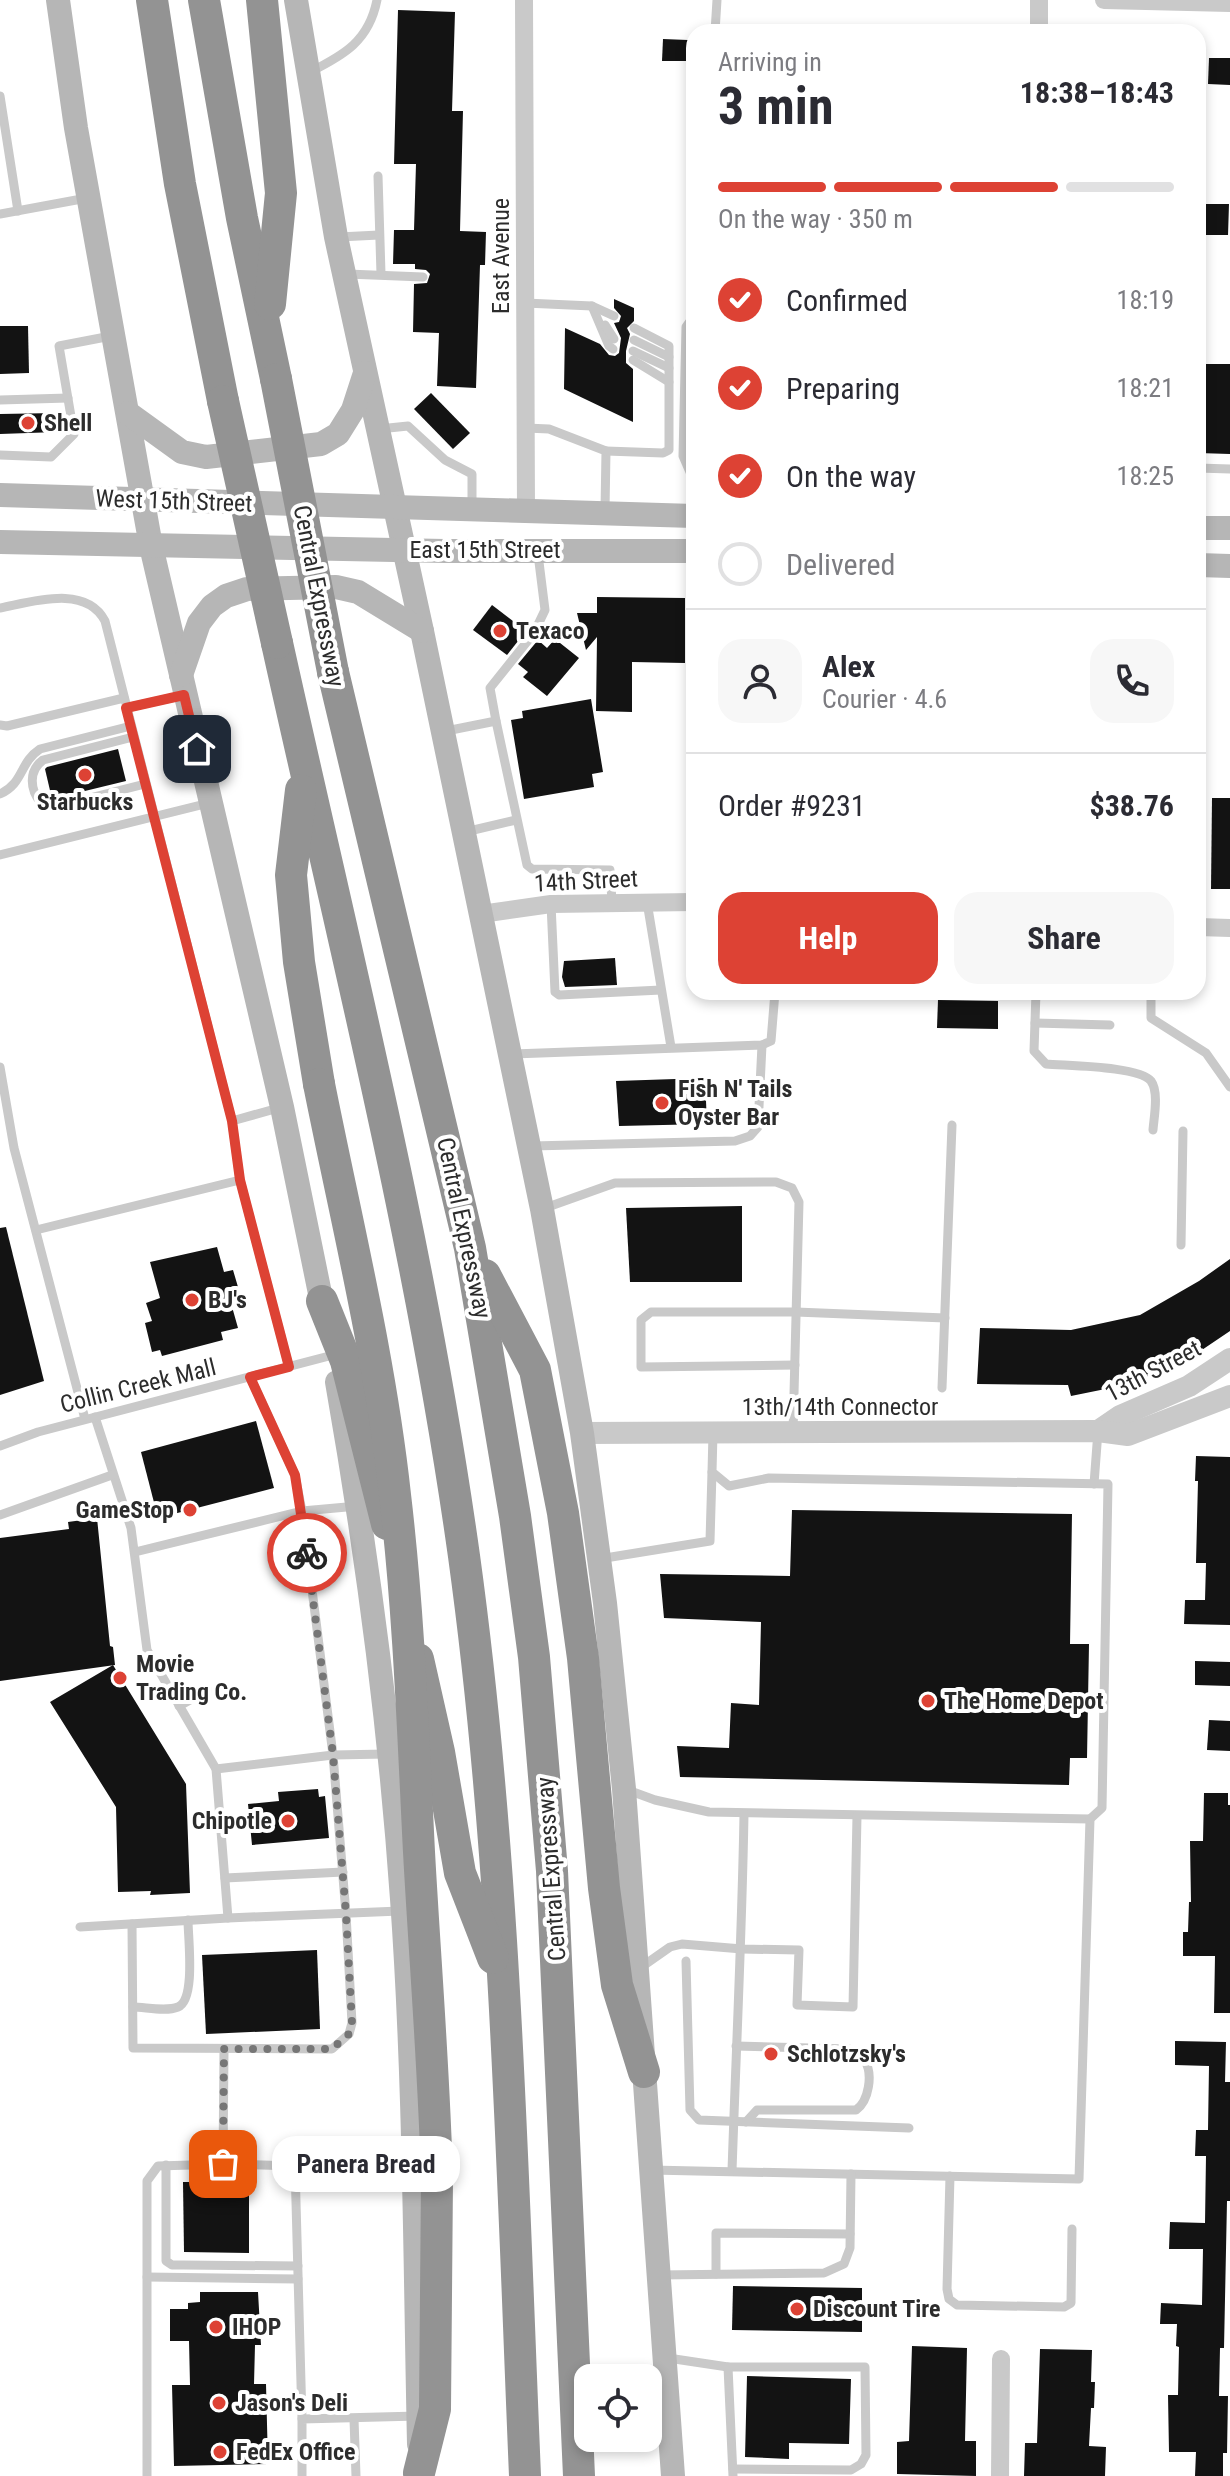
<!DOCTYPE html>
<html lang="en">
<head>
<meta charset="utf-8">
<style>
	body { margin:0; font-family:"Roboto Condensed",sans-serif; background:#f7f7f7; color:#2b2b33; height:100vh; display:flex; flex-direction:column; font-size:30px; white-space:nowrap }
	* { box-sizing:border-box; margin:0 }
	p { font-size:26px; color:#7c7c81 }
	.icon { flex:none; width:44px; height:44px; fill:none; stroke:currentColor; stroke-width:2; stroke-linecap:round; stroke-linejoin:round }
	.map { position:relative; flex:1; overflow:hidden }
	.sheet { position:absolute; left:686px; top:24px; width:520px; height:976px; display:flex; flex-direction:column; background:#fff; border-radius:24px; box-shadow:0 4px 12px #0003 }
	.sheet>* { flex:none }
	.tools { position:absolute; left:574px; top:2364px; display:grid; gap:16px }
	.tools a { display:grid; place-items:center; width:88px; height:88px; border-radius:16px; background:#fff; box-shadow:0 4px 12px #0003; font-size:40px }
	.pin { position:absolute; display:grid; place-items:center; width:68px; height:68px; color:#fff; margin:-34px; border-radius:16px; box-shadow:0 4px 12px #0006 }
	.courier { position:absolute; display:grid; place-items:center; width:80px; height:80px; margin:-40px; border:6px solid #dd4234; border-radius:50%; background:#fff; color:#222; box-shadow:0 2px 10px #0007 }
	.bubble { position:absolute; height:56px; border-radius:24px; background:#fff; box-shadow:0 4px 12px #0003; font-size:26px; font-weight:700; line-height:56px; text-align:center }
	.head em { font-style:normal; font-weight:700 }
	.head div { display:flex; flex-direction:column-reverse }
	.head { display:flex; align-items:center; justify-content:space-between; height:136px; padding:0 32px }
	h1 { font-size:52px; font-weight:700; line-height:60px }
	.bar { display:grid; grid-template-columns:repeat(4,1fr); gap:12px 8px; align-content:center; height:96px; padding:0 32px }
	.bar i { height:10px; border-radius:6px; background:#e1e1e2 }
	.bar .on { background:#dd4234 }
	.bar p { grid-column:span 4 }
	.line { display:flex; align-items:center; gap:20px; padding:0 32px; border-top:2px solid #e1e1e2 }
	.line div { flex:1 }
	.round { display:grid; place-items:center; flex:none; width:84px; height:84px; border-radius:24px; background:#f7f7f7 }
	ol { padding:0 32px; list-style:none }
	li { display:flex; align-items:center; gap:24px; height:88px }
	li p { margin-inline-start:auto }
	li .icon { padding:8px; border-radius:50%; background:#dd4234; color:#fff; stroke-width:4 }
	li:last-child { color:#7c7c81 }
	li i { width:44px; height:44px; border:4px solid #e1e1e2; border-radius:50% }
	.button { display:flex; gap:16px; margin-top:auto; padding:16px 32px }
	.button a { flex:1; height:92px; border-radius:24px; background:#dd4234; color:#fff; font-size:32px; font-weight:700; line-height:92px; text-align:center }
	.button a+a { background:#f7f7f7; color:#2b2b33 }
	.map>svg:first-child { display:block }
</style>
</head>
<body>
<div class="map">
<svg width="1230" height="2476" viewBox="0 0 1230 2476">
	<rect width="100%" height="100%" fill="#fff"/>
	<g fill="#131313">
		<path d="M398 10 455 12 452 111H463L460 231 486 232 485 265H480L476 388 437 386 439 333 413 332 414 284 427 283 430 274 426 270 415 269V264H393L394 230H414L416 164H394Z"/>
		<path d="M663 39 688 40V61H662Z"/>
		<path d="M1209 58H1230V85L1208 84Z"/>
		<path d="M1205 204H1229L1228 235H1204Z"/>
		<path d="M614 299 634 308V321L627 328 630 334 626 351V363L633 369V422L564 389 565 328 600 344 609 355 615 356 619 353 621 338 614 323 619 322 621 316 614 308Z"/>
		<path d="M0 326H28L29 373 0 374Z"/>
		<path d="M1198 364H1230V454L1198 453Z"/>
		<path d="M431 393 470 433 453 449 414 409Z"/>
		<path d="M56 413 57 432 0 434V414Z"/>
		<path d="M597 597 685 598V663L632 662V712L596 711 597 637 586 650 577 613H597Z"/>
		<path d="M492 605 526 631 507 655 473 630Z"/>
		<path d="M555 639 579 658 547 696 523 677 528 672 518 664 538 640 547 648Z"/>
		<path d="M591 699 603 772 592 774 594 787 524 799 511 720 523 718 522 711Z"/>
		<path d="M118 749 126 781 52 799 45 769 47 767Z"/>
		<path d="M1212 798H1230V889H1211Z"/>
		<path d="M615 958 617 985 565 987 562 977 564 961Z"/>
		<path d="M938 1000 998 1001V1029L937 1028Z"/>
		<path d="M705 1078 707 1124 619 1126 616 1081Z"/>
		<path d="M742 1206V1282H630L626 1208Z"/>
		<path d="M6 1227 44 1381 0 1395V1228Z"/>
		<path d="M217 1247 224 1272 233 1270 238 1287 227 1289 238 1328 221 1332 223 1340 162 1356 160 1350 152 1352 145 1323 152 1321 146 1303 160 1298 150 1262Z"/>
		<path d="M1230 1259V1331L1190 1358 1130 1384 1071 1396 1068 1385 977 1384 980 1328 1071 1330 1140 1315 1199 1281Z"/>
		<path d="M256 1421 274 1488 158 1518 141 1452Z"/>
		<path d="M1196 1456 1230 1457V1625L1184 1624 1185 1600H1205L1206 1563H1196L1198 1481H1195Z"/>
		<path d="M792 1510 1072 1514 1070 1644H1089L1087 1758H1070L1069 1785 680 1777 677 1746 729 1748 731 1703 759 1705 761 1622 664 1618 660 1574 790 1576Z"/>
		<path d="M97 1518 110 1646 113 1647 115 1665 0 1681V1538L69 1529 68 1522Z"/>
		<path d="M1195 1661 1230 1662V1686L1195 1685Z"/>
		<path d="M113 1665 186 1784 190 1893 150 1895 151 1891 118 1892 116 1807 50 1702Z"/>
		<path d="M1209 1720 1230 1721V1751L1207 1750Z"/>
		<path d="M318 1789 319 1797 325 1796 329 1838 252 1845 248 1804 279 1801 278 1792Z"/>
		<path d="M1204 1793H1228V1805H1230V2013H1214L1215 1956H1183V1932H1188L1189 1902H1191L1190 1841H1203Z"/>
		<path d="M317 1950 320 2029 206 2034 202 1955Z"/>
		<path d="M1175 2041 1226 2042 1225 2082H1230V2201H1227L1224 2348H1220L1219 2396H1228L1227 2453H1223V2476H1195L1196 2452H1169L1168 2395H1178L1179 2347 1176 2346 1177 2324H1160L1161 2303 1202 2305 1203 2249H1169L1170 2222 1205 2223 1206 2156H1195L1196 2130H1208L1209 2066 1175 2065Z"/>
		<path d="M183 2182H249V2253L184 2252Z"/>
		<path d="M733 2286 862 2288V2332L732 2330Z"/>
		<path d="M200 2292H258L261 2345H255L254 2384H266L268 2464 174 2466 172 2385H190L189 2341H170V2309H188V2303L200 2302Z"/>
		<path d="M912 2346 967 2348 965 2441H976V2476L897 2474V2442L909 2441Z"/>
		<path d="M1040 2349 1092 2350 1091 2382H1095L1094 2408H1091L1089 2446 1106 2447 1105 2476H1024L1025 2443H1037Z"/>
		<path d="M747 2376 851 2379 849 2444 789 2443V2459L745 2457Z"/>
	</g>
	<g fill="none" stroke-linecap="round" stroke-linejoin="round">
		<g stroke="#c9c9c9" stroke-width="9">
			<path d="M715 32 717 0"/>
			<path d="M310 72C344 55 369 41 377 0"/>
			<path d="M0 96 18 211"/>
			<path d="M378 176 381 274"/>
			<path d="M0 214 87 198"/>
			<path d="M339 237 379 235"/>
			<path d="M347 274 423 277"/>
			<path d="M525 303 592 306 614 316"/>
			<path d="M592 306 609 346 613 349"/>
			<path d="M605 325 614 339"/>
			<path d="M634 340 669 357"/>
			<path d="M633 351 669 368"/>
			<path d="M633 360 669 382"/>
			<path d="M0 400 68 398"/>
			<path d="M526 428 549 429 606 451 605 510"/>
			<path d="M379 429 408 426 445 460 472 474V508"/>
			<path d="M606 451 663 453 669 450V346L634 328"/>
			<path d="M0 455 51 457 74 434 59 346 111 336"/>
			<path d="M1198 468 1230 469"/>
			<path d="M692 516 693 479 683 456 686 327 694 316"/>
			<path d="M0 608C32 602 86 584 105 621L232 1121"/>
			<path d="M126 708 184 695"/>
			<path d="M496 721 527 865 532 869 610 870 612 902"/>
			<path d="M0 725 7 726 124 698"/>
			<path d="M446 731 496 721 490 688 534 633 545 610 538 554"/>
			<path d="M133 737 43 760C28 771 30 790 41 803L54 807 145 784"/>
			<path d="M0 794C24 783 19 763 40 749L131 726"/>
			<path d="M465 832 516 820"/>
			<path d="M0 855 209 803"/>
			<path d="M647 902 671 1047"/>
			<path d="M551 904 555 992 559 995 661 990"/>
			<path d="M1036 992 1034 1051 1046 1064C1067 1066 1139 1066 1151 1081 1159 1092 1154 1117 1153 1130"/>
			<path d="M1151 992V1018L1206 1053 1230 1087"/>
			<path d="M1035 1023 1110 1025"/>
			<path d="M513 1054 762 1045 771 1041 775 992"/>
			<path d="M0 1067 14 1148 85 1419"/>
			<path d="M282 1107 232 1121 240 1180 289 1367"/>
			<path d="M532 1146 735 1141 750 1136 758 1127 762 1045"/>
			<path d="M545 1208 615 1183 776 1182 792 1188 799 1202 793 1432"/>
			<path d="M36 1230 240 1180"/>
			<path d="M1181 1245 1183 1131"/>
			<path d="M795 1365 641 1367V1320L651 1312H796L945 1318"/>
			<path d="M942 1388 952 1125"/>
			<path d="M95 1417 131 1528 147 1650 216 1769 228 1918"/>
			<path d="M0 1446 38 1432 333 1355"/>
			<path d="M1094 1484 1098 1431"/>
			<path d="M0 1515 112 1475"/>
			<path d="M135 1552 302 1511 358 1506"/>
			<path d="M599 1559 710 1541 712 1472"/>
			<path d="M179 1706 208 1690"/>
			<path d="M216 1769 333 1755 387 1754"/>
			<path d="M625 1789 655 1800 709 1812 1090 1819"/>
			<path d="M225 1878 343 1872"/>
			<path d="M132 1924 133 2048 332 2049 349 2034 352 2023 346 1914 333 1755 302 1511 295 1475 250 1377"/>
			<path d="M80 1927 228 1918 400 1911"/>
			<path d="M686 1961 690 2110 699 2120 909 2128"/>
			<path d="M640 1968 670 1947 682 1944 742 1949 799 1950 797 2005 853 2007 857 1816"/>
			<path d="M133 2007C145 2007 166 2012 178 2007 196 2000 188 1938 188 1920"/>
			<path d="M736 2046 849 2049C855 2052 861 2055 865 2061 873 2074 869 2101 856 2110H757L746 2122"/>
			<path d="M223 2164 295 2166 302 2419"/>
			<path d="M166 2165V2261L172 2265H183L298 2266"/>
			<path d="M651 2170 1079 2179 1090 1819 1102 1808 1108 1484 769 1478 729 1486 712 1472 713 1433"/>
			<path d="M732 2171C736 2052 742 1933 744 1814"/>
			<path d="M950 2176 947 2289 949 2299 957 2305 1064 2307 1071 2303 1072 2229"/>
			<path d="M716 2274V2233L850 2234"/>
			<path d="M659 2275 824 2273 844 2264 850 2248 851 2174"/>
			<path d="M147 2277 298 2279"/>
			<path d="M668 2358 728 2367H865L866 2455 861 2464 851 2470 733 2469"/>
			<path d="M728 2367 733 2476"/>
			<path d="M354 2419 356 2476"/>
			<path d="M147 2476V2181L158 2166 223 2164 224 2049"/>
			<path d="M302 2476V2419L418 2416"/>
		</g>
		<g stroke="#c9c9c9" stroke-width="18">
			<path d="M524 0 526 512"/>
			<path d="M1104 0 1230 3"/>
			<path d="M1039 32V0"/>
			<path d="M481 914 551 904 694 902"/>
			<path d="M1198 927 1230 928"/>
			<path d="M1000 2476 1001 2359"/>
		</g>
		<g stroke="#c9c9c9" stroke-width="22">
			<path d="M1098 1431 1120 1416 1189 1386 1230 1359"/>
			<path d="M582 1433 1098 1431 1128 1435 1230 1396"/>
		</g>
		<g stroke="#b6b6b6" stroke-width="24">
			<path d="M58 0 76 128 151 546 282 1107 325 1318"/>
			<path d="M296 0 336 237 422 631 542 1209 582 1433 605 1603 624 1789 673 2476"/>
			<path d="M128 413 182 452 206 457 321 444 338 434 353 410 365 373"/>
			<path d="M0 495 694 516"/>
			<path d="M1198 528H1230"/>
			<path d="M0 542 445 551H694"/>
			<path d="M1198 565 1230 566"/>
			<path d="M181 675 199 623 212 606 226 596 247 589 336 587 358 592 422 631"/>
			<path d="M337 1382C367 1553 390 1726 402 1899 415 2080 415 2263 419 2444"/>
		</g>
		<g stroke="#939393" stroke-width="32">
			<path d="M152 0 180 184 223 401"/>
			<path d="M204 0 242 218 276 379"/>
			<path d="M262 0 281 193 270 304"/>
			<path d="M277 643C344 946 421 1248 464 1556 506 1861 512 2169 525 2476"/>
			<path d="M333 672 470 1248 515 1516 534 1657 552 1871 579 2476"/>
			<path d="M301 790 291 875 299 962 319 1084"/>
			<path d="M485 1275 535 1370 563 1513 583 1658 604 1888 617 1985 644 2072"/>
			<path d="M322 1301 346 1361 387 1524"/>
			<path d="M418 1659 439 1752 460 1873 493 1958"/>
			<path d="M419 2473 435 2409 437 2179"/>
		</g>
		<g stroke="#939393" stroke-width="32">
			<path d="M276 379 333 672"/>
			<path d="M223 401 277 643"/>
			<path d="M319 1084C346 1220 380 1356 395 1495 409 1613 413 1733 419 1852 425 1961 434 2069 437 2179"/>
		</g>
	</g>
	<g fill="none" stroke-linecap="round" stroke-linejoin="round">
		<path stroke="#767676" stroke-width="8" stroke-dasharray="0 14.4" d="M223 2164 224 2049H332L349 2034 352 2023 346 1914 333 1755 307 1553"/>
		<path stroke="#dd4234" stroke-width="10" d="M197 749 184 695 126 708 232 1121 240 1180 289 1367 250 1377 295 1475 307 1553"/>
	</g>
	<g fill="#dd4234" stroke="#fff" stroke-width="3">
		<circle cx="28" cy="423" r="8"/>
		<circle cx="500" cy="631" r="8"/>
		<circle cx="85" cy="775" r="8"/>
		<circle cx="662" cy="1103" r="8"/>
		<circle cx="192" cy="1300" r="8"/>
		<circle cx="190" cy="1510" r="8"/>
		<circle cx="120" cy="1678" r="8"/>
		<circle cx="928" cy="1701" r="8"/>
		<circle cx="288" cy="1821" r="8"/>
		<circle cx="771" cy="2054" r="8"/>
		<circle cx="797" cy="2309" r="8"/>
		<circle cx="216" cy="2327" r="8"/>
		<circle cx="219" cy="2403" r="8"/>
		<circle cx="220" cy="2452" r="8"/>
	</g>
	<g text-anchor="middle" dominant-baseline="central" stroke-width="8" stroke-linejoin="round" paint-order="stroke">
		<g font-size="24" fill="#2c2c2c" stroke="#fff">
			<text transform="translate(501 256) rotate(-90)">East Avenue</text>
			<text transform="translate(174 501) rotate(2)">West 15th Street</text>
			<text x="485" y="550">East 15th Street</text>
			<text transform="translate(319 596) rotate(79)">Central Expressway</text>
			<text transform="translate(586 881) rotate(-3)">14th Street</text>
			<text transform="translate(464 1228) rotate(78)">Central Expressway</text>
			<text transform="translate(1153 1371) rotate(-28)">13th Street</text>
			<text transform="translate(138 1386) rotate(-14)">Collin Creek Mall</text>
			<text x="840" y="1407">13th/14th Connector</text>
			<text transform="translate(551 1869) rotate(-94)">Central Expressway</text>
		</g>
		<g font-size="24" font-weight="bold" fill="#2c2c2c" stroke="#fff" text-anchor="start">
			<text x="44" y="423">Shell</text>
			<text x="516" y="631">Texaco</text>
			<text x="85" y="802" text-anchor="middle">Starbucks</text>
			<text x="678" y="1089">Fish N' Tails<tspan x="678" dy="28">Oyster Bar</tspan></text>
			<text x="208" y="1300">BJ's</text>
			<text x="174" y="1510" text-anchor="end">GameStop</text>
			<text x="136" y="1664">Movie<tspan x="136" dy="28">Trading Co.</tspan></text>
			<text x="944" y="1701">The Home Depot</text>
			<text x="272" y="1821" text-anchor="end">Chipotle</text>
			<text x="787" y="2054">Schlotzsky's</text>
			<text x="813" y="2309">Discount Tire</text>
			<text x="232" y="2327">IHOP</text>
			<text x="235" y="2403">Jason's Deli</text>
			<text x="236" y="2452">FedEx Office</text>
		</g>
	</g>
</svg>
<div class="tools">
<a><svg class="icon" aria-label="locate" viewBox="0 0 24 24"><circle cx="12" cy="12" r="6"/><path d="M12 2v4M12 18v4M2 12h4M18 12h4"/></svg></a>
</div>
<div class="pin" style="left:223px;top:2164px;background:#ea580c"><svg class="icon" aria-label="bag" viewBox="0 0 24 24"><path d="M5 8h14l-1 12H6zM9 8a3 3 0 0 1 6 0"/></svg></div>
<div class="pin" style="left:197px;top:749px;background:#1f2937"><svg class="icon" aria-label="home" viewBox="0 0 24 24"><path d="M3 11l9-7 9 7M6 9v11h12V9"/></svg></div>
<div class="courier" style="left:307px;top:1553px"><svg class="icon" aria-label="bike" viewBox="0 0 24 24"><circle cx="6" cy="16" r="4"/><circle cx="18" cy="16" r="4"/><path d="M6 16l4-8h5l3 8M10 8l3 8H6M13 5h3"/></svg></div>
<div class="bubble" style="left:272px;top:2136px;width:188px">Panera Bread</div>
<section class="sheet">
<div class="head"><div><h1>3 min</h1><p>Arriving in</p></div><em>18:38–18:43</em></div>
<div class="bar"><i class="on"></i><i class="on"></i><i class="on"></i><i></i><p>On the way · 350 m</p></div>
<ol>
<li><svg class="icon" aria-label="check" viewBox="0 0 24 24"><path d="M5 12l5 5 9-10"/></svg>Confirmed<p>18:19</p></li>
<li><svg class="icon" aria-label="check" viewBox="0 0 24 24"><path d="M5 12l5 5 9-10"/></svg>Preparing<p>18:21</p></li>
<li><svg class="icon" aria-label="check" viewBox="0 0 24 24"><path d="M5 12l5 5 9-10"/></svg>On the way<p>18:25</p></li>
<li><i></i>Delivered</li>
</ol>
<div class="line" style="height:144px"><a class="round"><svg class="icon" aria-label="person" viewBox="0 0 24 24"><circle cx="12" cy="8" r="4"/><path d="M4 21q1-7 8-7t8 7"/></svg></a><div><b>Alex</b><p>Courier · 4.6</p></div><a class="round"><svg class="icon" aria-label="phone" viewBox="0 0 24 24"><path d="M5 4h4l2 5-3 2q2 4 5 5l2-3 5 2v4C11 20 4 13 5 4z"/></svg></a></div>
<div class="line" style="height:104px"><div>Order #9231</div><b>$38.76</b></div>
<div class="button"><a>Help</a><a>Share</a></div>
</section>
</div>
</body>
</html>
